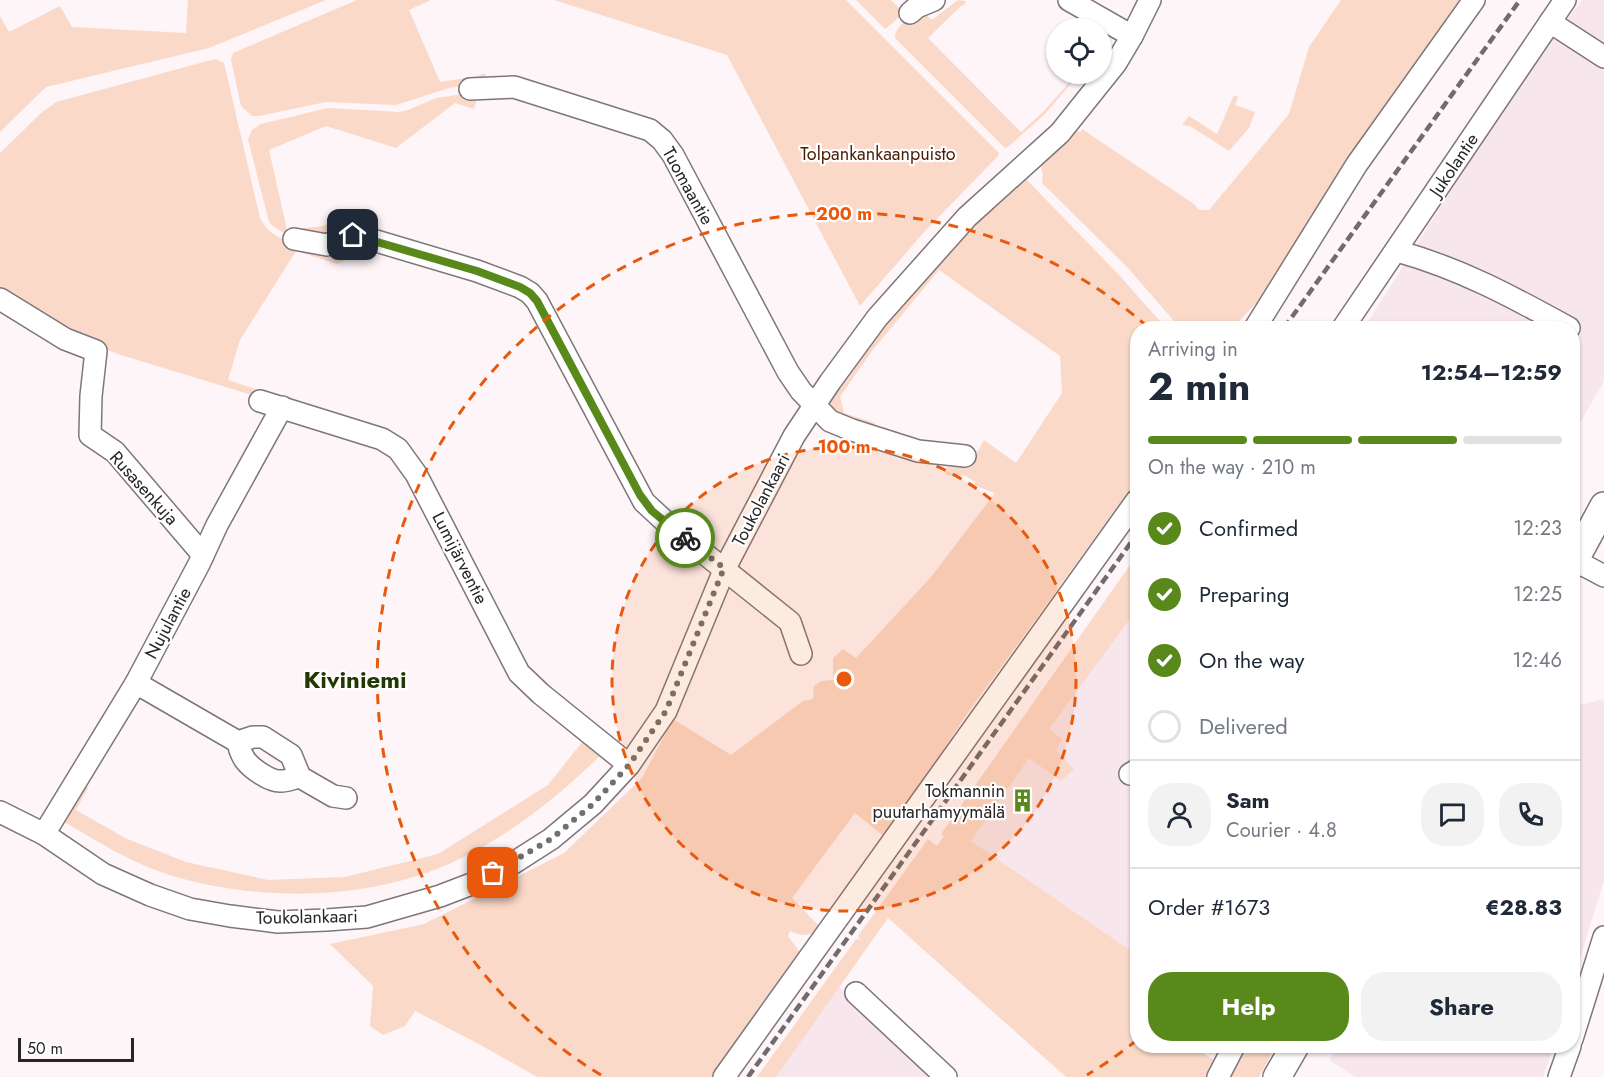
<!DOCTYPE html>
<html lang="en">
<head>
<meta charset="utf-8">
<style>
	body { margin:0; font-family:Jost,sans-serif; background:#f2f2f3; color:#1f2937; height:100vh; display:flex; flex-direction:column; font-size:22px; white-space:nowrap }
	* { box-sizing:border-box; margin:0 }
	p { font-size:20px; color:#747a83 }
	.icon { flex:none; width:33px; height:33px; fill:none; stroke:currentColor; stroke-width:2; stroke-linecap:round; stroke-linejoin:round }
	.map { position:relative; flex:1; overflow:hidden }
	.drawer { position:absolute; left:1130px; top:321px; width:450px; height:732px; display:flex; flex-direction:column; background:#fff; border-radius:24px; box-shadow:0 2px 4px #0004 }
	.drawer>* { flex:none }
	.tools { position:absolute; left:1046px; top:18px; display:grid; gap:12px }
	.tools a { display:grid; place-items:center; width:66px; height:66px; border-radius:50%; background:#fff; box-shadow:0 2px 4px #0004; font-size:30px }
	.scale { position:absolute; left:18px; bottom:15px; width:116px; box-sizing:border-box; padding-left:6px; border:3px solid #282526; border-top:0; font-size:16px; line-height:21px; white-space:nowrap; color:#282526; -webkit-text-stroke:4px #fff; paint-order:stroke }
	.pin { position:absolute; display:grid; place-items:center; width:51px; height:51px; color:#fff; margin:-26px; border-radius:12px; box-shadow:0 3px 9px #0006 }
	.courier { position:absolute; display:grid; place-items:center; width:60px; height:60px; margin:-30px; border:4px solid #59881b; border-radius:50%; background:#fff; color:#222; box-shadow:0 2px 8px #0007 }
	.summary em { font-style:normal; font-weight:700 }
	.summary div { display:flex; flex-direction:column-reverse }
	.summary { display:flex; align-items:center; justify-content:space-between; height:102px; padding:0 18px }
	h1 { font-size:39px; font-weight:700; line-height:45px }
	.bar { display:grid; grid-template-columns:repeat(4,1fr); gap:9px 6px; align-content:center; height:72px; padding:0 18px }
	.bar i { height:8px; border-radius:4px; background:#e0e1e3 }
	.bar .selected { background:#59881b }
	.bar p { grid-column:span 4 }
	.line { display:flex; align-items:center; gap:15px; padding:0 18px; border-top:2px solid #e0e1e3 }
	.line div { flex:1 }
	.round { display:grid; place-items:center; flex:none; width:63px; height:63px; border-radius:24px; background:#f2f2f3 }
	ol { padding:0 18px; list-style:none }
	li { display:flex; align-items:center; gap:18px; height:66px }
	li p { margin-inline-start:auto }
	li .icon { padding:6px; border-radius:50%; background:#59881b; color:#fff; stroke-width:4 }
	li:last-child { color:#747a83 }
	li i { width:33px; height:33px; border:3px solid #e0e1e3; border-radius:50% }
	.primary-button { display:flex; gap:12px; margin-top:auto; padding:12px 18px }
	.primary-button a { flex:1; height:69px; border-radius:24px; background:#59881b; color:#fff; font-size:24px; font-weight:700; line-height:69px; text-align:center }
	.primary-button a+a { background:#f2f2f3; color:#1f2937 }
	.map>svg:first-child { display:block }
</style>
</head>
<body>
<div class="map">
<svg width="1604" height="1077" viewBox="0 0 1604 1077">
	<rect width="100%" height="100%" fill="#fef5f8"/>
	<g fill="#f7e6ec">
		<path d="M1582 0H1604V381L1572 437V328H1364L1511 95Z"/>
		<path d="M1137 596V972L956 849Z"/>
		<path d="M1604 699V880L1572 985V707Z"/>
		<path d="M839 987 937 1075 936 1077H776Z"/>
		<path d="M1339 1046H1554L1543 1077H1355L1329 1060Z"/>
	</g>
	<g fill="#fad9c8">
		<path d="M188 0H326L209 48 46 87 0 132V16L9 32 60 6 72 27 186 33Z"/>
		<path d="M357 0H431L409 10 440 82 478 76 485 73 486 79 477 84 449 88 396 105 326 102 259 116H252L241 106 231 60 233 53Z"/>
		<path d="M554 0H846L999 153 998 156 925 231 860 306 727 55Z"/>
		<path d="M856 0H891L899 8 906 1 909 9 885 29Z"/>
		<path d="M958 0 966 1 964 5 961 6 928 38 1021 132 1043 112 1077 74H1079L1045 114 1008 147 1005 148 895 38C896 23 912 17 925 13L930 19H933Z"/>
		<path d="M1341 0H1468L1299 236C1294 268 1254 304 1233 328H1180L1128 268 1042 183 1043 175 1040 163 1074 131 1081 132 1082 129 1194 204 1199 210H1209L1289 114 1309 47Z"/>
		<path d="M215 59 224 63 260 218C274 247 316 249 344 251L347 255 346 260 337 264 296 251 240 340 228 380 273 395 268 400 121 355 69 336 0 295V153L40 114 56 102Z"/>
		<path d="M471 93 477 97 474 109 455 103 396 148 326 126 269 150 287 230 323 226 330 222 334 230 328 237C307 236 284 239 269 222L248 139 252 130 261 124 328 108 399 112 408 110 436 98Z"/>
		<path d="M1234 95 1238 97 1235 105 1255 112 1249 128 1229 151 1190 126 1182 125 1189 116 1217 134Z"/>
		<path d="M1014 177H1024L1119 275 1166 328H1137V480L964 718 886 838 855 813 792 898 822 929C809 936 803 937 790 931L788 936 799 951 800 961 718 1077H537L477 1043 415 1011 405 1026 383 1035 370 1026 373 986 330 944 424 924 564 853 642 778 673 719 731 755 803 701 813 699 814 686 821 681 833 680V658L843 649 856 658 931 577 995 493 974 485 975 482 966 476 946 475V467H956L971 464 984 440 1016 463 1062 393 1060 356 939 270 872 351 840 397 844 413 875 423 872 430 837 416 831 409 830 398 883 323Z"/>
		<path d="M1137 555V609L1049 729 1062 739 1056 751 1074 769 1061 781 1029 758 971 841 1137 955V1046H1191L1221 1064 1214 1077H1066L888 918 776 1077H757L856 939 860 940 858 936 928 839 937 846 944 836 941 834Z"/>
		<path d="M583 741 604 752C557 798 505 840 444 866 364 900 263 901 180 878 138 867 98 842 61 820L84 786 88 788 76 810 125 838 186 862 268 880 345 877 438 854 548 785Z"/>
		<path d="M1239 1046H1276L1259 1077H1222Z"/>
	</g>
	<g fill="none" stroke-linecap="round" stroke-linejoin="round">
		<defs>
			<g id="minor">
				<path d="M1069 0 1132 36"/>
				<path d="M910 13 917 7 934 0"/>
				<path d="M1550 22 1604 57"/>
				<path d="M470 89 514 87 650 130 662 140 673 155 788 372 801 391 830 421 852 430 918 451 965 456"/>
				<path d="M294 239 327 245 342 238 356 235 477 271 520 287 530 293 537 301 644 502 670 526 790 622 801 654"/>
				<path d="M1397 251C1461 269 1511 296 1569 328"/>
				<path d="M0 299 65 339 96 351 91 396 90 435 115 452 203 555"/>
				<path d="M1255 328 1357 164 1474 0"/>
				<path d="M1343 328 1565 0"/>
				<path d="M260 401 382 439 398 449 416 474 519 673 541 694 629 765"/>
				<path d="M1572 559 1604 576"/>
				<path d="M136 683 238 742C239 748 241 754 245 760 251 768 270 782 281 781 287 781 294 778 300 777L291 755 263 737H253L238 742"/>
				<path d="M1130 774 1137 770"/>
				<path d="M300 777 333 796 346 798"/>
				<path d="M0 812 44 834 103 874 150 895 190 909 230 916 278 922 326 920 367 917 440 896 474 883 512 864 551 839 593 804 629 765 666 711 725 568 794 436 830 382 877 318 967 217 1060 133 1116 63 1132 36 1150 0"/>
				<path d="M44 834 136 683 199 564 217 525 282 407"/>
				<path d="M856 993 946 1077"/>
				<path d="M1572 1039 1604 937"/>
				<path d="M724 1077 1137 500"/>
				<path d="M1218 1077 1234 1046"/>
				<path d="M1559 1077 1570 1046"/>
			</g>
			<g id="major">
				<path d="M1572 565 1604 506"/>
				<path d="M1277 1077 1295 1046"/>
			</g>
		</defs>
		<use href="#minor" stroke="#7e7679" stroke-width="24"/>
		<use href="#major" stroke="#7e7679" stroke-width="30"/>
		<use href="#minor" stroke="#fff" stroke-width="21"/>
		<use href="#major" stroke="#fff" stroke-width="27"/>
		<g stroke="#706b6c" stroke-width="4.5" stroke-dasharray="9 4.5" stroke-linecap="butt">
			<path d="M1284 328 1520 0"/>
			<path d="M748 1077 1137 534"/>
		</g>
	</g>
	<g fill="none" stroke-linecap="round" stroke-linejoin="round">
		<path stroke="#736e70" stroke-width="6" stroke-dasharray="0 10.8" d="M493 873 551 839 593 804 629 765 666 711 724 568 685 538"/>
		<path stroke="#59881b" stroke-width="8" d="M353 235 477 271 520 287 530 293 537 301 562 348 640 495 652 511 685 538"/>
	</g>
	<circle cx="844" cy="679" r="232" fill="#e8590c" fill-opacity=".12"/>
	<g fill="none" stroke="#e8590c" stroke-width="3" stroke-dasharray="10 8">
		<circle cx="844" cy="679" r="232"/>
		<path d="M1137 1040A465 465 0 0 1 1087 1075M601 1075A465 465 0 1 1 1149 328"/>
	</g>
	<defs>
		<symbol id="building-bare" viewBox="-9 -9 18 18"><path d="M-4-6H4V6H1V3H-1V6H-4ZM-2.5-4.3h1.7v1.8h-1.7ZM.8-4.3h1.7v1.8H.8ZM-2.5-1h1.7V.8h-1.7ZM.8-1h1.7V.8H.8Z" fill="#59881b" stroke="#fff" stroke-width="2.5" paint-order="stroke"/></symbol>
	</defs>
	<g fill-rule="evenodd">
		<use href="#building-bare" x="1006" y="784" width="33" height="33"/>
	</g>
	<g text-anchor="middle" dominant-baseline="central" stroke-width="4.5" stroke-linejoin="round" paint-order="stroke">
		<g font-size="18" fill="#471e05" stroke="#fff">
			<text x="878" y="154">Tolpankankaanpuisto</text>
		</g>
		<g font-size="18" fill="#282526" stroke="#fff">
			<text transform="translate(1454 165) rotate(-56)">Jukolantie</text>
			<text transform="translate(688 186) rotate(61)">Tuomaantie</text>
			<text transform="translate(144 488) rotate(48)">Rusasenkuja</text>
			<text transform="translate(761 500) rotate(-62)">Toukolankaari</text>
			<text transform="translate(460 558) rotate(63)">Lumijärventie</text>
			<text transform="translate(168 623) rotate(-62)">Nujulantie</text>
			<text transform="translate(307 917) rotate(-1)">Toukolankaari</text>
		</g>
		<g font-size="18" fill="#282526" stroke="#fff" text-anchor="end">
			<text x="1005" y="791">Tokmannin<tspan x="1005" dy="21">puutarhamyymälä</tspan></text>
		</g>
		<g font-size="24" font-weight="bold" fill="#233905" stroke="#fff">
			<text x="355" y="679">Kiviniemi</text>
		</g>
	</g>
	<circle cx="844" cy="679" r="9" fill="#e8590c" stroke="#fff" stroke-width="3"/>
	<g font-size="18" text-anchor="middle" font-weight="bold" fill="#e8590c" stroke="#fff" stroke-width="4.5" stroke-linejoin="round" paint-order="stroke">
		<text x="844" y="220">200 m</text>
		<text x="844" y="453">100 m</text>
	</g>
</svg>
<div class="tools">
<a><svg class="icon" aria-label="locate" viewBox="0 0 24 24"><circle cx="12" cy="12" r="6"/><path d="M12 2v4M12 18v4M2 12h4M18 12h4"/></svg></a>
</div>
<div class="scale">50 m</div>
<div class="pin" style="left:493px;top:873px;background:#ea580c"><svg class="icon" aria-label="bag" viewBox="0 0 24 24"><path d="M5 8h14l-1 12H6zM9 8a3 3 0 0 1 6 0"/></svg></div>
<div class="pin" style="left:353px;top:235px;background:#1f2937"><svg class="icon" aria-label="home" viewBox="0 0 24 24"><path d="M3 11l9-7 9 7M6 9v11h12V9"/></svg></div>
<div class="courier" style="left:685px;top:538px"><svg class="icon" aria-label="bike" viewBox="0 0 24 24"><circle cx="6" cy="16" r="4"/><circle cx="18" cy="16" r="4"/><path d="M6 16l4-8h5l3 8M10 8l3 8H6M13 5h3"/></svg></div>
<section class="drawer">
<div class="summary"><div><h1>2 min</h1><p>Arriving in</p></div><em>12:54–12:59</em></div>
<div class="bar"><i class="selected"></i><i class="selected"></i><i class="selected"></i><i></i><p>On the way · 210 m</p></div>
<ol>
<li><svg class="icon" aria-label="check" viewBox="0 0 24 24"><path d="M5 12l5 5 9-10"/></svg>Confirmed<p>12:23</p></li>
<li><svg class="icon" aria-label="check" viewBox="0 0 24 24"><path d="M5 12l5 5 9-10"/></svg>Preparing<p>12:25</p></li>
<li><svg class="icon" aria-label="check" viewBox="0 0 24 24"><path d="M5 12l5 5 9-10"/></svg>On the way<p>12:46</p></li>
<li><i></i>Delivered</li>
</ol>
<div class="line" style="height:108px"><a class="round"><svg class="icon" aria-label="person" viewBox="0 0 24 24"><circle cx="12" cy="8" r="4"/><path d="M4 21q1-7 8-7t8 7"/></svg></a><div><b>Sam</b><p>Courier · 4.8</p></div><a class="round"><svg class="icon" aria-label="chat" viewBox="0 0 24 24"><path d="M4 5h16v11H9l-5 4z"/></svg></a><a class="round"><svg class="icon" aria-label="phone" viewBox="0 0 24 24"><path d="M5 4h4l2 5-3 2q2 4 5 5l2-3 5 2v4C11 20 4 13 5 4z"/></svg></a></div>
<div class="line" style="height:78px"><div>Order #1673</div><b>€28.83</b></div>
<div class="primary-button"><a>Help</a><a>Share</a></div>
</section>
</div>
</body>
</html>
